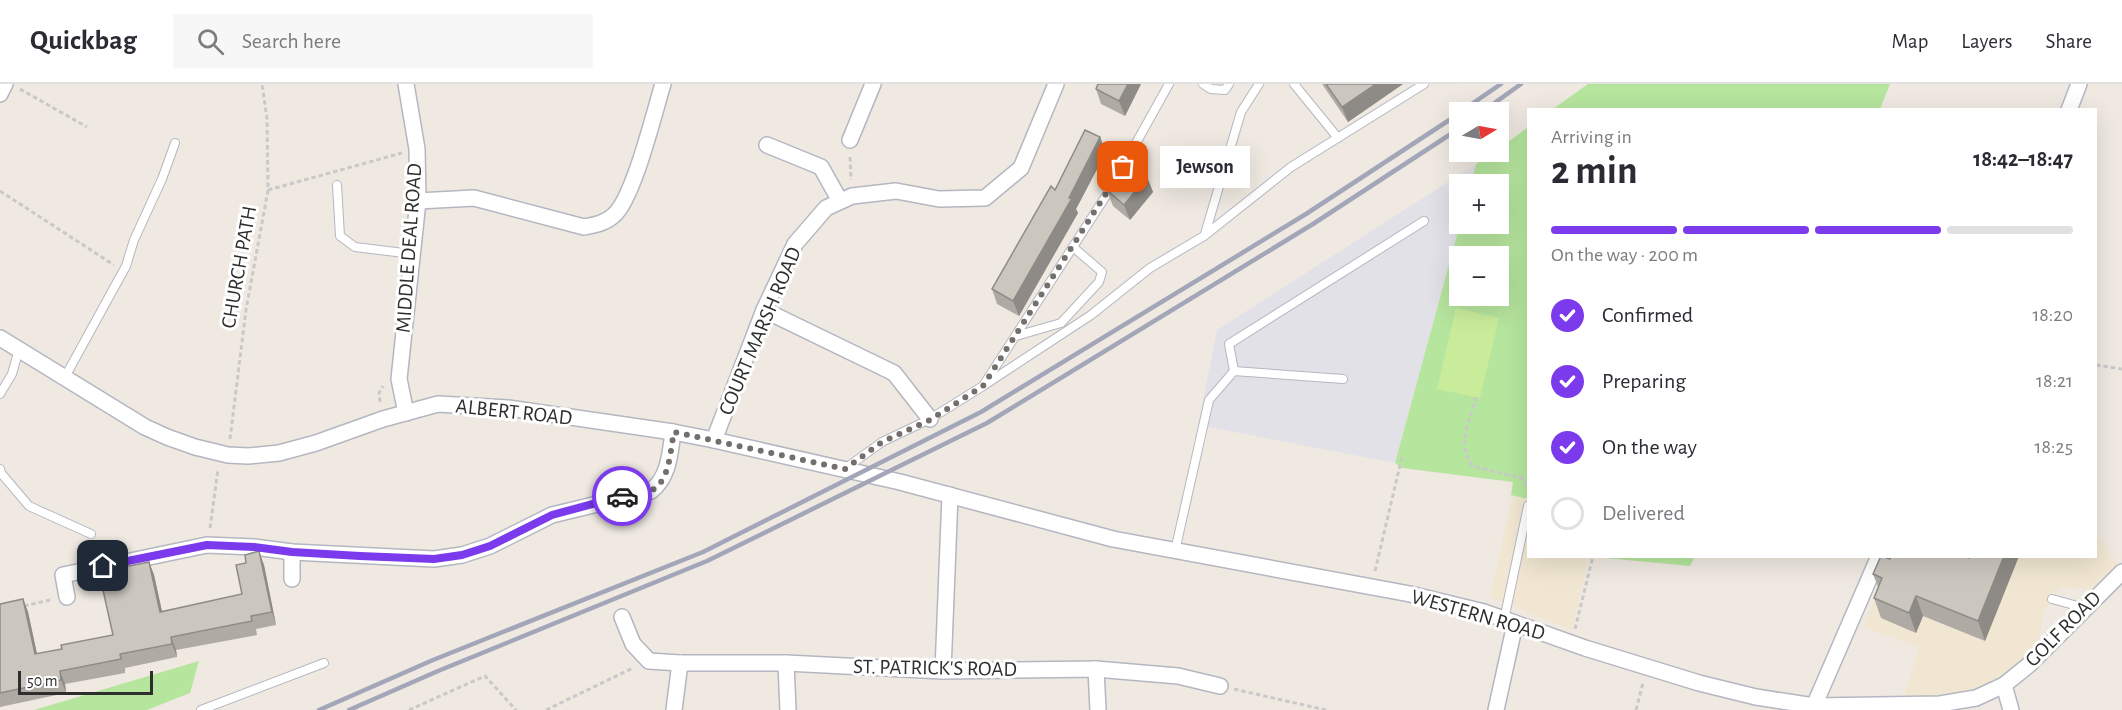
<!DOCTYPE html>
<html lang="en">
<head>
<meta charset="utf-8">
<style>
	body { margin:0; font-family:"Alegreya Sans",sans-serif; background:#f7f7f7; color:#2b2b33; height:100vh; display:flex; flex-direction:column; font-size:22px; white-space:nowrap }
	* { box-sizing:border-box; margin:0 }
	p { font-size:20px; color:#7c7c81 }
	.icon { flex:none; width:33px; height:33px; fill:none; stroke:currentColor; stroke-width:2; stroke-linecap:round; stroke-linejoin:round }
	.map { position:relative; flex:1; overflow:hidden }
	.sheet { position:absolute; left:1527px; top:24px; width:570px; height:450px; display:flex; flex-direction:column; background:#fff; border-radius:0px; box-shadow:0 6px 24px #0002 }
	.sheet>* { flex:none }
	.needle { width:39px; rotate:80deg }
	.tools { position:absolute; left:1449px; top:18px; display:grid; gap:12px }
	.tools a { display:grid; place-items:center; width:60px; height:60px; border-radius:0px; background:#fff; box-shadow:0 6px 24px #0002; font-size:30px }
	.scale { position:absolute; left:18px; bottom:15px; width:135px; box-sizing:border-box; padding-left:6px; border:3px solid #2e2e2e; border-top:0; font-size:16px; line-height:21px; white-space:nowrap; color:#2e2e2e; -webkit-text-stroke:4px #fff; paint-order:stroke }
	.pin { position:absolute; display:grid; place-items:center; width:51px; height:51px; color:#fff; margin:-26px; border-radius:12px; box-shadow:0 3px 9px #0006 }
	.courier { position:absolute; display:grid; place-items:center; width:60px; height:60px; margin:-30px; border:4px solid #7c3aed; border-radius:50%; background:#fff; color:#222; box-shadow:0 2px 8px #0007 }
	.bubble { position:absolute; height:42px; border-radius:0px; background:#fff; box-shadow:0 6px 24px #0002; font-size:20px; font-weight:700; line-height:42px; text-align:center }
	.overview em { font-style:normal; font-weight:700 }
	.overview div { display:flex; flex-direction:column-reverse }
	.overview { display:flex; align-items:center; justify-content:space-between; height:102px; padding:0 24px }
	h1 { font-size:39px; font-weight:700; line-height:45px }
	.bar { display:grid; grid-template-columns:repeat(4,1fr); gap:9px 6px; align-content:center; height:72px; padding:0 24px }
	.bar i { height:8px; border-radius:4px; background:#e1e1e2 }
	.bar .active { background:#7c3aed }
	.bar p { grid-column:span 4 }
	ol { padding:0 24px; list-style:none }
	li { display:flex; align-items:center; gap:18px; height:66px }
	li p { margin-inline-start:auto }
	li .icon { padding:6px; border-radius:50%; background:#7c3aed; color:#fff; stroke-width:4 }
	li:last-child { color:#7c7c81 }
	li i { width:33px; height:33px; border:3px solid #e1e1e2; border-radius:50% }
	header { display:flex; align-items:center; gap:36px; box-sizing:border-box; height:84px; padding:0 30px; background:#fff; border-bottom:2px solid #e1e1e2 }
	header strong { font-size:28px }
	nav { display:flex; gap:33px; margin-inline-start:auto; font-size:21px }
	.search { width:420px; height:54px; background:#f7f7f7; display:flex; align-items:center; gap:15px; box-sizing:border-box; padding:0 21px; border-radius:0px; color:#7c7c81; font-size:22px }
	.map>svg:first-child { display:block }
</style>
</head>
<body>
<header>
<strong>Quickbag</strong>
<div class="search"><svg class="icon" aria-label="search" viewBox="0 0 24 24"><circle cx="10" cy="10" r="6"/><path d="M15 15l6 6"/></svg>Search here</div>
<nav><a>Map</a><a>Layers</a><a>Share</a></nav>
</header>
<div class="map">
<svg width="2122" height="626" viewBox="0 0 2122 626">
	<rect width="100%" height="100%" fill="#efe9e1"/>
	<path fill="#e3e1e8" d="M1476 80 1471 100H1460V140L1395 379 1198 341 1217 246Z"/>
	<g fill="#f0e6d1">
		<path d="M1513 411 1528 415V472L1589 473 1572 546 1490 513Z"/>
		<path d="M2096 450 2119 482 2094 506 2060 503 2045 526 2037 561 2028 572 1996 598 1974 608 1903 617 1919 564 1863 542 1894 473 2096 472Z"/>
	</g>
	<g fill="#b6e59e" fill-rule="evenodd">
		<path d="M1588 0H1890L1880 25H1553Z"/>
		<path d="M1528 43V415L1511 411 1513 398 1402 384 1395 379 1460 140H1498V100H1471L1476 80 1494 68H1498L1499 65ZM1460 172H1498V212H1460Z"/>
		<path d="M1595 473H1695L1690 482Z"/>
		<path d="M199 577 190 609 147 626H34Z"/>
	</g>
	<path fill="#c9ec9a" d="M1456 224 1499 234 1480 314 1437 305Z"/>
	<g fill="none" stroke-linecap="round" stroke-linejoin="round">
		<defs>
			<g id="lane">
				<path d="M1203 0 1211 5 1225 6 1229 0"/>
				<path d="M1294 0 1338 54"/>
				<path d="M337 101 340 152 355 163 412 170"/>
				<path d="M1205 150 1241 28 1259 0"/>
				<path d="M1016 252 1061 239 1099 198 1102 188 1073 163"/>
				<path d="M1234 287 1229 260 1424 137"/>
				<path d="M65 293 126 182 134 156 162 95 175 59"/>
				<path d="M983 302 1091 231 1150 184 1204 152 1291 83 1424 0"/>
				<path d="M0 310 12 290 19 265"/>
				<path d="M846 384 882 358 930 335 983 302 1111 104 1169 0"/>
				<path d="M0 385 1 389 29 422 91 450"/>
				<path d="M1175 467 1209 316 1234 287 1343 295"/>
				<path d="M2052 515 2085 524"/>
				<path d="M1504 536 1528 422"/>
				<path d="M201 626 324 579"/>
			</g>
			<g id="street">
				<path d="M0 10 5 0"/>
				<path d="M2069 26 2079 0"/>
				<path d="M850 56 873 0"/>
				<path d="M767 61 821 83 840 117"/>
				<path d="M418 117 474 114 584 143C595 141 606 139 614 131 634 113 654 29 663 0"/>
				<path d="M764 226 894 289 930 335"/>
				<path d="M0 254 145 343 167 353 195 363 228 371 248 372 279 369 316 359 383 335 438 320 508 324 673 348 714 356 900 398 1113 455 1410 510 1484 528 1585 564 1699 599 1756 613 1814 622 1940 620 1976 614 2004 601 2030 580 2122 488"/>
				<path d="M406 329 399 295 418 117 417 65 406 0"/>
				<path d="M714 356 764 226 795 160 826 124 852 112 896 107 939 115 985 114 1021 84 1056 0"/>
				<path d="M292 495V468"/>
				<path d="M67 513 63 491 207 461 254 463 292 468 434 475 462 471 490 462 552 431 651 407C669 393 670 370 673 348"/>
				<path d="M622 533 633 560 649 577 680 579H786L943 587 1096 585 1178 592 1220 602"/>
				<path d="M786 579 788 626"/>
				<path d="M1096 585 1098 626"/>
				<path d="M943 587 950 411"/>
				<path d="M2004 601 2011 626"/>
				<path d="M1814 622 1879 472"/>
				<path d="M674 626 680 579"/>
				<path d="M1496 626 1515 540"/>
			</g>
		</defs>
		<use href="#lane" stroke="#b4b7c1" stroke-width="10"/>
		<use href="#street" stroke="#b4b7c1" stroke-width="18"/>
		<g stroke="#c9c9c9" stroke-width="3" stroke-dasharray="4.5 3" stroke-linecap="butt">
			<path d="M20 5 87 43"/>
			<path d="M850 73 851 96"/>
			<path d="M268 106 402 69"/>
			<path d="M0 107 114 181"/>
			<path d="M2096 281 2122 285"/>
			<path d="M1476 313C1470 335 1456 363 1473 382L1524 395 1528 403"/>
			<path d="M380 318 379 309 383 302"/>
			<path d="M230 355 246 226 268 106 267 35 262 0"/>
			<path d="M210 444 218 385"/>
			<path d="M1375 487 1402 373"/>
			<path d="M24 522 50 516"/>
			<path d="M1575 545 1593 472"/>
			<path d="M1234 605 1326 626"/>
			<path d="M409 626 485 592 516 626"/>
			<path d="M546 626 633 584"/>
			<path d="M1636 626 1643 599"/>
		</g>
		<use href="#lane" stroke="#fff" stroke-width="8"/>
		<use href="#street" stroke="#fff" stroke-width="15"/>
		<g stroke="#a3a6b8" stroke-width="4.5">
			<path d="M1460 28 1501 0"/>
			<path d="M1482 28 1521 0"/>
			<path d="M319 626 433 576 703 468 981 328 1306 130 1460 29"/>
			<path d="M349 626 438 587 707 477 987 339 1313 140 1460 44"/>
		</g>
	</g>
	<g fill="#afaba4">
		<path d="M1141 0 1125 32 1101 20 1096 5Z"/>
		<path d="M1322 0H1403L1348 38Z"/>
		<path d="M1100 53 1106 68 1076 125 1078 129 1019 232 997 220 992 205 1055 106Z"/>
		<path d="M1147 93 1153 108 1130 136 1113 122 1107 106Z"/>
		<path d="M1970 472H2019L1985 557 1923 532 1916 549 1881 534 1874 514 1878 503 1873 490 1890 475 1969 474Z"/>
		<path d="M149 478 154 491 162 528 242 510 246 479 264 481 276 541 256 545 257 551 176 566 177 573 125 584V589L65 600 66 609 0 623V520L23 515 28 528 37 570 62 565 113 551Z"/>
	</g>
	<g fill="#8e8b86">
		<path d="M1128 0H1141L1125 32 1119 17Z"/>
		<path d="M1376 0H1403L1348 38 1342 23Z"/>
		<path d="M1100 53 1106 68 1076 125 1078 129 1019 232 1013 217 1069 114Z"/>
		<path d="M1147 93 1153 108 1130 136 1124 121Z"/>
		<path d="M259 467 264 481 276 541 272 528Z"/>
		<path d="M2004 472H2019L1985 557 1978 537Z"/>
		<path d="M149 478 154 491 165 541 160 528Z"/>
		<path d="M1916 512 1923 532 1916 549 1909 529Z"/>
		<path d="M23 515 28 528 40 584 35 570Z"/>
		<path d="M171 553 176 566 177 573 172 560Z"/>
		<path d="M60 587 65 600 66 609 61 596Z"/>
	</g>
	<g fill="#cbc7bf" stroke="#8e8b86" stroke-width="1.5">
		<path d="M1098 0H1128L1119 17 1096 5Z"/>
		<path d="M1326 0H1376L1342 23Z"/>
		<path d="M1085 46 1100 53 1069 114H1072L1013 217 992 205 1051 102 1055 106Z"/>
		<path d="M1130 79 1147 93 1124 121 1107 106Z"/>
		<path d="M259 467 272 528 251 532 252 537 171 553 172 560 120 570 121 575 60 587 61 596 0 609V520L23 515 35 570 62 565 61 561 113 551 99 488 149 478 160 528 242 510 236 481 246 479 245 471Z"/>
		<path d="M1881 472 1890 475 1891 472H1965L1969 474 1970 472H2004L1978 537 1916 512 1909 529 1874 514 1882 494 1873 490Z"/>
	</g>
	<g fill="none" stroke-linecap="round" stroke-linejoin="round">
		<path stroke="#726f6d" stroke-width="6" stroke-dasharray="0 10.8" d="M622 412C631 411 641 410 650 407 670 399 670 367 674 348L845 385 882 358 930 336 983 302 1123 83"/>
		<path stroke="#7c3aed" stroke-width="8" d="M103 482 207 461 254 463 292 468 360 472 434 475 462 471 490 462 552 431 622 412"/>
	</g>
	<g text-anchor="middle" dominant-baseline="central" stroke-width="6" stroke-linejoin="round" paint-order="stroke">
		<g font-size="21" fill="#2e2e2e" stroke="#fff">
			<text transform="translate(409 164) rotate(-86)">MIDDLE DEAL ROAD</text>
			<text transform="translate(239 183) rotate(-80)">CHURCH PATH</text>
			<text transform="translate(760 247) rotate(-67)">COURT MARSH ROAD</text>
			<text transform="translate(514 328) rotate(6)">ALBERT ROAD</text>
			<text transform="translate(1478 531) rotate(16)">WESTERN ROAD</text>
			<text transform="translate(2063 545) rotate(-45)">GOLF ROAD</text>
			<text transform="translate(935 584) rotate(1)">ST. PATRICK'S ROAD</text>
		</g>
	</g>
</svg>
<div class="tools">
<a><svg class="needle" viewBox="-14 -14 28 28"><path d="M0-13l5 13h-10z" fill="#e53935"/><path d="M0 13l5-13h-10z" fill="#7c7c81"/></svg></a>
<a>+</a>
<a>−</a>
</div>
<div class="scale">50 m</div>
<div class="pin" style="left:1123px;top:83px;background:#ea580c"><svg class="icon" aria-label="bag" viewBox="0 0 24 24"><path d="M5 8h14l-1 12H6zM9 8a3 3 0 0 1 6 0"/></svg></div>
<div class="pin" style="left:103px;top:482px;background:#1f2937"><svg class="icon" aria-label="home" viewBox="0 0 24 24"><path d="M3 11l9-7 9 7M6 9v11h12V9"/></svg></div>
<div class="courier" style="left:622px;top:412px"><svg class="icon" aria-label="car" viewBox="0 0 24 24"><path d="M5 17H2v-5l4-1 3-4h7l3 4 3 1v5h-3M9 17h6M6 11h13"/><circle cx="7" cy="17" r="2"/><circle cx="17" cy="17" r="2"/></svg></div>
<div class="bubble" style="left:1160px;top:62px;width:90px">Jewson</div>
<section class="sheet">
<div class="overview"><div><h1>2 min</h1><p>Arriving in</p></div><em>18:42–18:47</em></div>
<div class="bar"><i class="active"></i><i class="active"></i><i class="active"></i><i></i><p>On the way · 200 m</p></div>
<ol>
<li><svg class="icon" aria-label="check" viewBox="0 0 24 24"><path d="M5 12l5 5 9-10"/></svg>Confirmed<p>18:20</p></li>
<li><svg class="icon" aria-label="check" viewBox="0 0 24 24"><path d="M5 12l5 5 9-10"/></svg>Preparing<p>18:21</p></li>
<li><svg class="icon" aria-label="check" viewBox="0 0 24 24"><path d="M5 12l5 5 9-10"/></svg>On the way<p>18:25</p></li>
<li><i></i>Delivered</li>
</ol>
</section>
</div>
</body>
</html>
